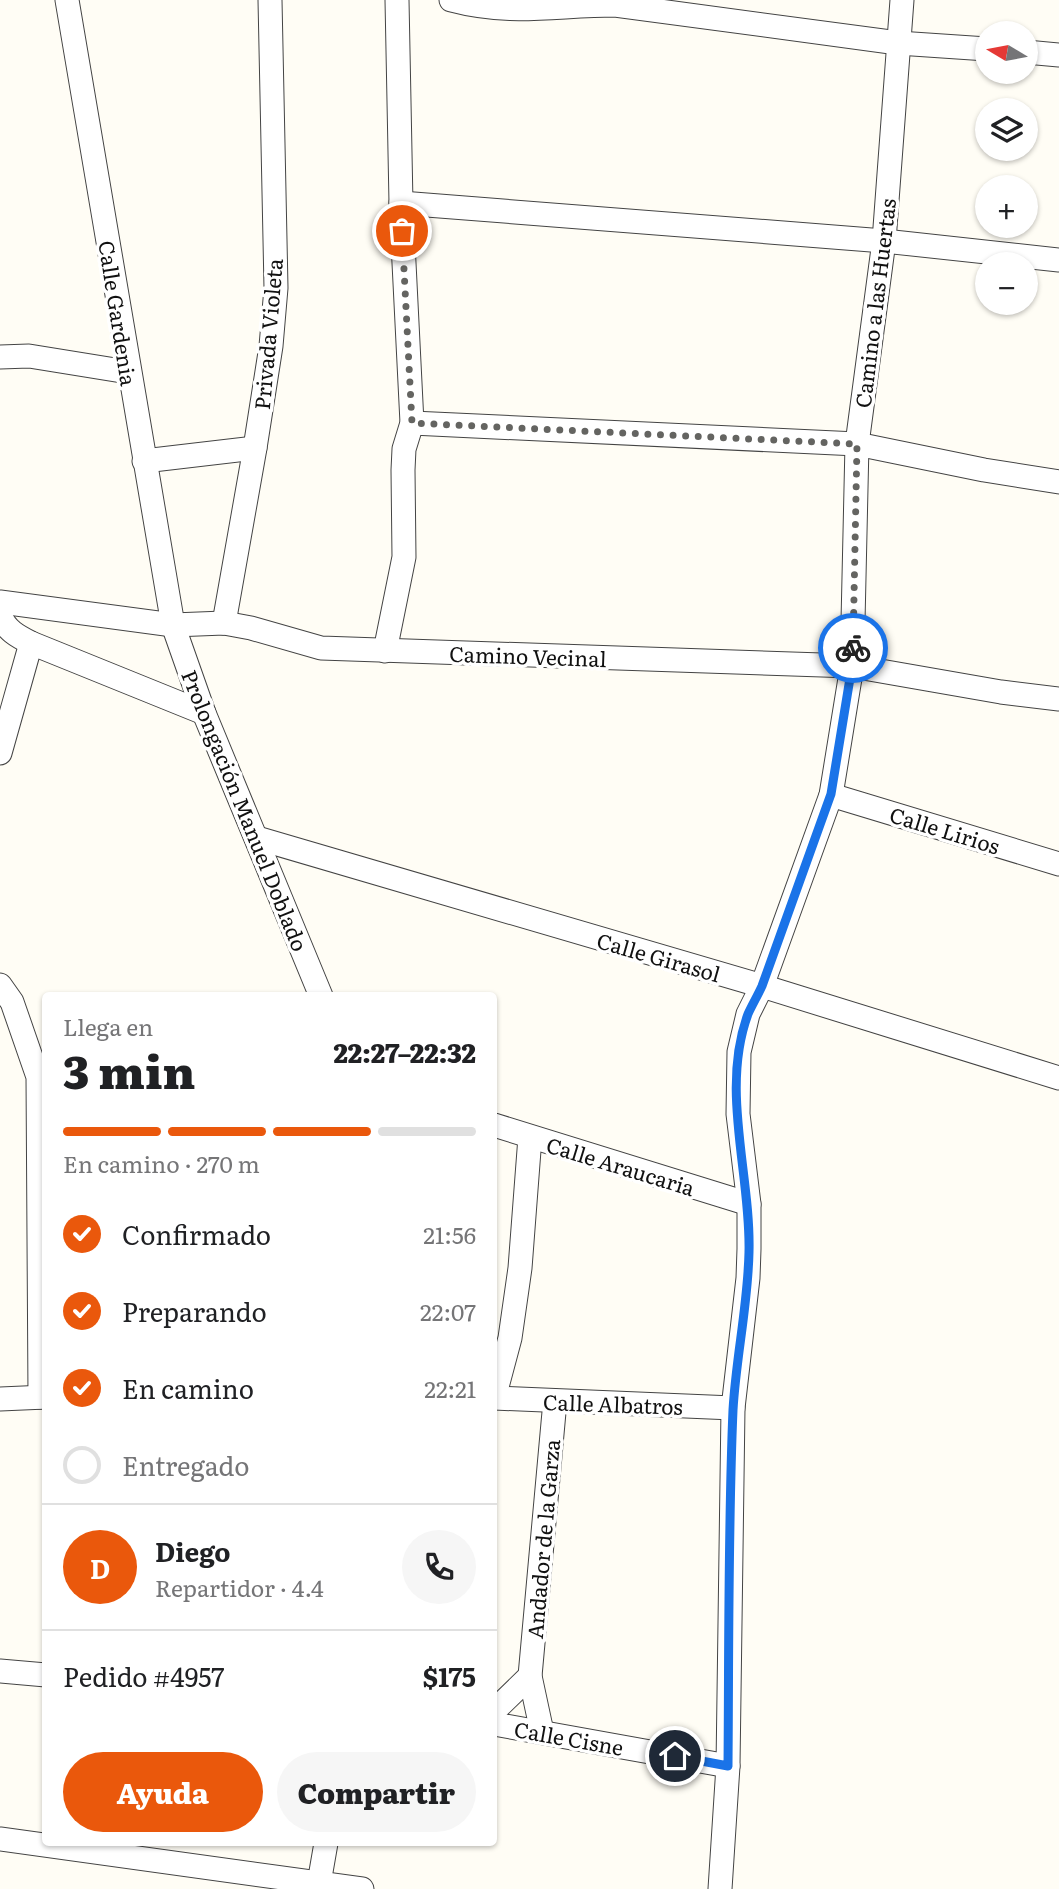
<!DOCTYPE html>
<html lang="es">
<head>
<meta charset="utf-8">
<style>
	body { margin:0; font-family:Literata,serif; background:#f6f6f6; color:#202124; height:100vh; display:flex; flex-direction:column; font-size:26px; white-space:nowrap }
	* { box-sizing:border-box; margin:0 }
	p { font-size:23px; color:#757577 }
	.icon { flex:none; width:38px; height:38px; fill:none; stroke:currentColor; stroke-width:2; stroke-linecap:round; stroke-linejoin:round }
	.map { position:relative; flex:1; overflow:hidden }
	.drawer { position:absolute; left:42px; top:992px; width:455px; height:854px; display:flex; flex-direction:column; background:#fff; border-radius:7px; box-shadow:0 2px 5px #0004 }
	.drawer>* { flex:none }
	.needle { width:46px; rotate:280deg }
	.controls { position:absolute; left:975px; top:21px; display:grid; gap:14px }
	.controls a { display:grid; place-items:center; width:63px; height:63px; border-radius:50%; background:#fff; box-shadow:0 2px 5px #0004; font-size:35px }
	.pin { position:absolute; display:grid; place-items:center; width:60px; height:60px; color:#fff; margin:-30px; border:4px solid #fff; border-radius:50%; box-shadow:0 2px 7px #0007 }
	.courier { position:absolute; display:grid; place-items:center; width:70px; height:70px; margin:-35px; border:5px solid #1a73e8; border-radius:50%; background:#fff; color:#222; box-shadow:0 2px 9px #0007 }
	.head em { font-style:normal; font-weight:800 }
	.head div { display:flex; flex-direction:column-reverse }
	.head { display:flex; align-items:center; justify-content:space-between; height:119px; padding:0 21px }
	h1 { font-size:46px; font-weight:800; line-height:52px }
	.bar { display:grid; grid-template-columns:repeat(4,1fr); gap:10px 7px; align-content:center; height:84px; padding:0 21px }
	.bar i { height:9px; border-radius:5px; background:#e0e0e0 }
	.bar .selected { background:#ea580c }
	.bar p { grid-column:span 4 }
	.line { display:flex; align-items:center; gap:18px; padding:0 21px; border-top:2px solid #e0e0e0 }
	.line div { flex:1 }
	.round { display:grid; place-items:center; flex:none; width:74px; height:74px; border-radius:37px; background:#f6f6f6 }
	ol { padding:0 21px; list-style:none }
	li { display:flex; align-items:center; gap:21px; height:77px }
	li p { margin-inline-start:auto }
	li .icon { padding:7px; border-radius:50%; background:#ea580c; color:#fff; stroke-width:4 }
	li:last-child { color:#757577 }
	li i { width:38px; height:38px; border:4px solid #e0e0e0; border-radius:50% }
	.cta { display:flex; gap:14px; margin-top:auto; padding:14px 21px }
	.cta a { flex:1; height:80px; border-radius:42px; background:#ea580c; color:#fff; font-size:28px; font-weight:800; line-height:80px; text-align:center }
	.cta a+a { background:#f6f6f6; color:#202124 }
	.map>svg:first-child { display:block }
</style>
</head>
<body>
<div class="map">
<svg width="1059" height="1889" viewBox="0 0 1059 1889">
	<rect width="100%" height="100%" fill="#fffdf5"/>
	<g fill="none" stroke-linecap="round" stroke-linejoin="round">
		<defs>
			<g id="minor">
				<path d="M67 0 173 625 204 713 321 996"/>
				<path d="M451 0C511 16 556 5 615 5L898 43 987 49"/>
				<path d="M1026 52 1059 55"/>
				<path d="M401 203 884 241 1059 260"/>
				<path d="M0 357 29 356 128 372"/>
				<path d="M412 423 857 444 984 470 1059 482"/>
				<path d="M144 461 255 448"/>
				<path d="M0 602 173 625 224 623 251 628 321 648 852 666 1001 692 1059 699"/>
				<path d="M0 615C6 630 17 636 31 643L204 713"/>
				<path d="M224 623 255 448 271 346 276 288 270 0"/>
				<path d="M385 651 404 557 403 470 404 449 412 423 401 203 397 0"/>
				<path d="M0 753 31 643"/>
				<path d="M831 795 1059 864"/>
				<path d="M257 838 762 986 1059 1078"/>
				<path d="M0 985 12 1002 38 1077 40 1397"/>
				<path d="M494 1125 749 1204"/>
				<path d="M494 1398 510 1338 520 1268 530 1137"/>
				<path d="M494 1398 733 1408"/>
				<path d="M0 1399 46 1397"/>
				<path d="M0 1671 46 1675"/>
				<path d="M494 1711 530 1676"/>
				<path d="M494 1724 728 1766"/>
				<path d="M542 1732 530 1676 555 1401"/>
				<path d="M0 1839 362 1889"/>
				<path d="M318 1889 326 1843"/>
				<path d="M720 1889 728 1766 733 1408 748 1278 749 1249V1204L738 1114 739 1052 748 1014 762 986 831 795 852 666 857 444 884 241 902 0"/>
			</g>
		</defs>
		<use href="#minor" stroke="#444" stroke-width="25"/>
		<use href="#minor" stroke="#fff" stroke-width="23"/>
	</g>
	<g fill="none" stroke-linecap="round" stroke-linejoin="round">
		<path stroke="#646461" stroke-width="7" stroke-dasharray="0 12.6" d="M402 231 412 423 857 444 853 648"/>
		<path stroke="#1a73e8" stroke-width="9" d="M675 1756 728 1766C729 1647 728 1528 733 1410 736 1357 748 1305 749 1252 751 1174 720 1090 748 1014 752 1005 758 995 762 986L831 794 852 666 853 648"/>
	</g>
	<g text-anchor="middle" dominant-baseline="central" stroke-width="7" stroke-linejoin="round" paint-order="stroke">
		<g font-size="21" fill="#111" stroke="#fff">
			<text transform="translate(874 303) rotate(-83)">Camino a las Huertas</text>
			<text transform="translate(119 313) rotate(81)">Calle Gardenia</text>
			<text transform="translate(267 334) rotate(-85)">Privada Violeta</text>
			<text transform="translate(528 655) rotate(2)">Camino Vecinal</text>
			<text transform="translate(246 810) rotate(68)">Prolongación Manuel Doblado</text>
			<text transform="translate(945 829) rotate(17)">Calle Lirios</text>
			<text transform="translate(659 956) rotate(16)">Calle Girasol</text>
			<text transform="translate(621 1165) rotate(17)">Calle Araucaria</text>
			<text transform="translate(613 1403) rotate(2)">Calle Albatros</text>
			<text transform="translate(542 1539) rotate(-85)">Andador de la Garza</text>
			<text transform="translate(569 1737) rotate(10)">Calle Cisne</text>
		</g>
	</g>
</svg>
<div class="controls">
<a><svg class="needle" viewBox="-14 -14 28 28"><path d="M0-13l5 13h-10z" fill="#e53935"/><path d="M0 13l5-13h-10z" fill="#757577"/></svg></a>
<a><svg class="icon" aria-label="layers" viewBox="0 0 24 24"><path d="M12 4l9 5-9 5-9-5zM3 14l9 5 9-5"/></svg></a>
<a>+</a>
<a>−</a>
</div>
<div class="pin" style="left:402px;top:231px;background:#ea580c"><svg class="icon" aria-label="bag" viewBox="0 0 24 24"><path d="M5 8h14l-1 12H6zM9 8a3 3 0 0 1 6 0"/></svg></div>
<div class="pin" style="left:675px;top:1756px;background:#1f2937"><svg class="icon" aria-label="home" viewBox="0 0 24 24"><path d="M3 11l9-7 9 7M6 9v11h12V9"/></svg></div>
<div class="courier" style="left:853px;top:648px"><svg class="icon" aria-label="bike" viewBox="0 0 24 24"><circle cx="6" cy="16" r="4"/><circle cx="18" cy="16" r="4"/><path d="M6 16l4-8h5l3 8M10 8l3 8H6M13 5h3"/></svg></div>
<section class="drawer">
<div class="head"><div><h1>3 min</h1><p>Llega en</p></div><em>22:27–22:32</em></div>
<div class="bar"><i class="selected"></i><i class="selected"></i><i class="selected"></i><i></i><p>En camino · 270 m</p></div>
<ol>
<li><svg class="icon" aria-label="check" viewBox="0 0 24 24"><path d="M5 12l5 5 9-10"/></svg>Confirmado<p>21:56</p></li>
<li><svg class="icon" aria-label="check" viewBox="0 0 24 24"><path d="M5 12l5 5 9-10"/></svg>Preparando<p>22:07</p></li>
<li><svg class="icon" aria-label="check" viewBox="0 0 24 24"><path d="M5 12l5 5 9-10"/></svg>En camino<p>22:21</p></li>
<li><i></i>Entregado</li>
</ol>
<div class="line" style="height:126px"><b class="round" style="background:#ea580c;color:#fff">D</b><div><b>Diego</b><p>Repartidor · 4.4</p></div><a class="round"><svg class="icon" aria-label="phone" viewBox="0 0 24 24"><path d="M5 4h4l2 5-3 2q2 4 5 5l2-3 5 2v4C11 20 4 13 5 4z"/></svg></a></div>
<div class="line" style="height:91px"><div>Pedido #4957</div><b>$175</b></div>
<div class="cta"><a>Ayuda</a><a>Compartir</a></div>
</section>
</div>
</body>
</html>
